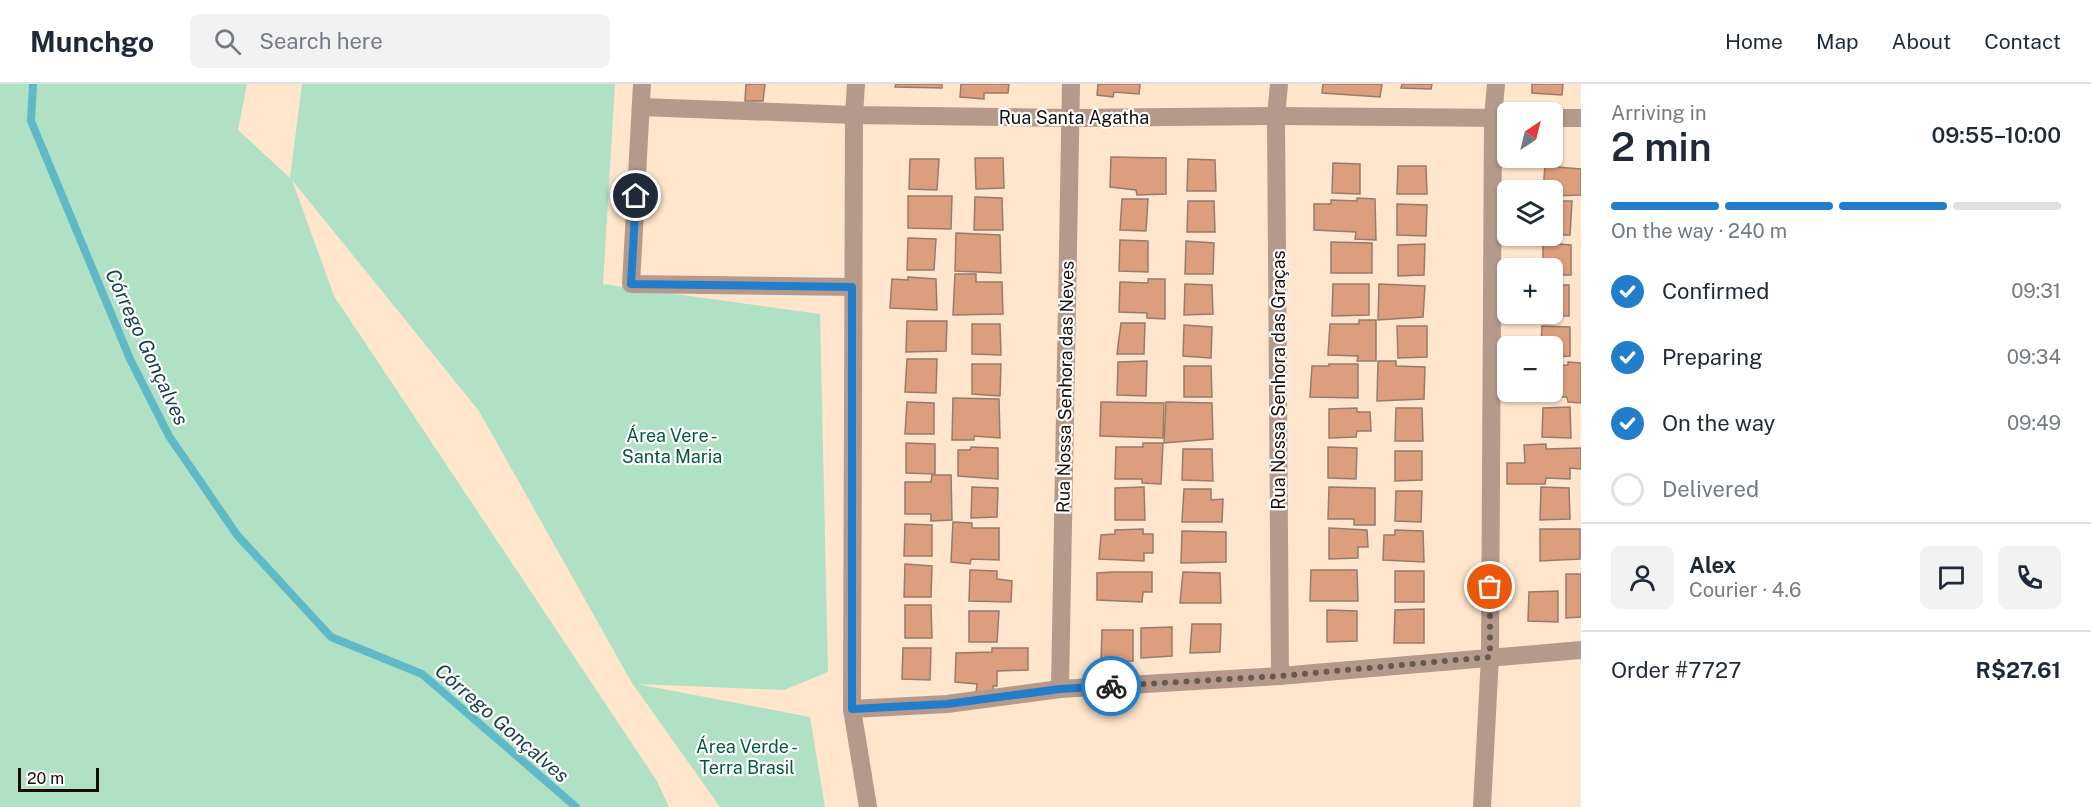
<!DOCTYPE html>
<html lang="en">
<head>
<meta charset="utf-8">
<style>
	body { margin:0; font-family:"Public Sans",sans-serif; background:#f2f2f3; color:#1f2937; height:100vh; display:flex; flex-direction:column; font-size:22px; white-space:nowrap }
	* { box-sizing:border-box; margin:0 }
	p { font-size:20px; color:#747a83 }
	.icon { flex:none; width:33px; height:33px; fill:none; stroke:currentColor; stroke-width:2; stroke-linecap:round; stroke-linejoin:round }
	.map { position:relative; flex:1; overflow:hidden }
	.drawer { display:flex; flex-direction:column; background:#fff; width:510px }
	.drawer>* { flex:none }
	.needle { width:39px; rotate:35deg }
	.fabs { position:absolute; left:1497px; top:18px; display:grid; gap:12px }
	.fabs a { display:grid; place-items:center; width:66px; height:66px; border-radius:9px; background:#fff; box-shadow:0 2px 4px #0004; font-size:30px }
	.scale { position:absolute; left:18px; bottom:15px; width:81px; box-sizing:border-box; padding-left:6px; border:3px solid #150d06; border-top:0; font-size:16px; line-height:21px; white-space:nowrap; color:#150d06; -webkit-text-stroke:4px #fff; paint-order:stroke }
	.pin { position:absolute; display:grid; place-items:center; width:51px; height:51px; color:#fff; margin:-26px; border:3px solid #fff; border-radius:50%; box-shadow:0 2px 6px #0007 }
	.courier { position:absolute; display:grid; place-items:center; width:60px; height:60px; margin:-30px; border:4px solid #227ecb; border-radius:50%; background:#fff; color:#222; box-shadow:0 2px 8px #0007 }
	.overview em { font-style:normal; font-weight:600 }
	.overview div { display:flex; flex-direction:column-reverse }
	.overview { display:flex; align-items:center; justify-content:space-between; height:102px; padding:0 30px }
	h1 { font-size:39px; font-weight:600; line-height:45px }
	.bar { display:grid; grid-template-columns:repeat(4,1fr); gap:9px 6px; align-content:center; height:72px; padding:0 30px }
	.bar i { height:8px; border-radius:4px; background:#e0e1e3 }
	.bar .current { background:#227ecb }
	.bar p { grid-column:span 4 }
	.line { display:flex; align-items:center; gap:15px; padding:0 30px; border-top:2px solid #e0e1e3 }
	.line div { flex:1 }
	.round { display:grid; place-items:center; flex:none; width:63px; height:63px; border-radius:9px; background:#f2f2f3 }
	ol { padding:0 30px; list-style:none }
	li { display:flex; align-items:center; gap:18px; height:66px }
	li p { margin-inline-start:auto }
	li .icon { padding:6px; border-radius:50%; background:#227ecb; color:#fff; stroke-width:4 }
	li:last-child { color:#747a83 }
	li i { width:33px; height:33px; border:3px solid #e0e1e3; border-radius:50% }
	header { display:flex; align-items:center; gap:36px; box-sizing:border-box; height:84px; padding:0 30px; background:#fff; border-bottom:2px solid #e0e1e3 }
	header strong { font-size:28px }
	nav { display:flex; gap:33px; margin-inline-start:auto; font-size:21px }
	.search { width:420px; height:54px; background:#f2f2f3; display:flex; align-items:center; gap:15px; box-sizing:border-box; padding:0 21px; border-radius:9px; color:#747a83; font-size:22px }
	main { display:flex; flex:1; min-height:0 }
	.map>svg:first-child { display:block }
</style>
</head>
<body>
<header>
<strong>Munchgo</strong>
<div class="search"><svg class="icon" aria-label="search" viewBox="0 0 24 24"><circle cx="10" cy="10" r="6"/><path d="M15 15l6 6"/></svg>Search here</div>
<nav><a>Home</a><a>Map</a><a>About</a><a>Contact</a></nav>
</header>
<main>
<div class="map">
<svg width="1581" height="723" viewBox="0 0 1581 723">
	<rect width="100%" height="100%" fill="#fee5cc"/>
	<path fill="#b0e1c5" d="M0 0H247L238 46 290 94 302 0H615L603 200 820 230 828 588 784 606 637 600 810 633 825 723H720L632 599 479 327 292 96 334 212 657 697 669 723H0Z"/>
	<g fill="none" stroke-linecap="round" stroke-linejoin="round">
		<path stroke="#60b9c7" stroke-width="8" d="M33 0 31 37 130 275 169 352 237 451 331 553 422 590 576 723"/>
	</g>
	<g fill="#dc9e7c" stroke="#987b6c" stroke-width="1.5">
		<path d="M746 0H765L763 17H745Z"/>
		<path d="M896 0H942V4L895 3Z"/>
		<path d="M961 0H1009L1008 9H984V15L960 13Z"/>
		<path d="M1098 0H1140L1139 10 1114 8 1113 13 1097 11Z"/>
		<path d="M1323 0H1382L1380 13 1322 9Z"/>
		<path d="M1402 0H1432L1431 5 1401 4Z"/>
		<path d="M1532 0H1563L1562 11 1532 9Z"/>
		<path d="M1111 73 1166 74V110L1137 111 1136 106 1110 103Z"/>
		<path d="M975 74H1003L1004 104 976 105Z"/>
		<path d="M910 75H939L937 106 909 105Z"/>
		<path d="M1188 75 1215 76 1216 107H1187Z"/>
		<path d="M1333 79 1360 80V110L1332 109Z"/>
		<path d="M1398 82H1426L1427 110H1397Z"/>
		<path d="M1545 82 1581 85V111L1552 112V106H1543Z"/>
		<path d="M908 112H952L951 145 908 144Z"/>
		<path d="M975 113 1002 114 1003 146H974Z"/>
		<path d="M1357 114 1375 115 1376 156 1355 155 1356 148 1314 146V120H1331V116L1357 117Z"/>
		<path d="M1122 115H1148L1146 147 1120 146Z"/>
		<path d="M1188 117H1214L1215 148H1187Z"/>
		<path d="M1552 117H1572L1570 151H1552Z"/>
		<path d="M1397 120 1427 121 1426 152 1397 151Z"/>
		<path d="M956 149 1000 151 1001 189 955 187Z"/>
		<path d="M908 154 936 155 934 186H907Z"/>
		<path d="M1120 156 1148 157V188L1119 187Z"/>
		<path d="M1186 157 1214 159 1213 190H1185Z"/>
		<path d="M1331 158 1372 159V189H1331Z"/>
		<path d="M1543 159 1571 161V191H1552V184H1543Z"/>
		<path d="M1425 160 1424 191 1398 192V161Z"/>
		<path d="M955 190H976V198H1002L1003 230 953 231Z"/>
		<path d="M908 193 936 195 937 226 890 224 892 195 908 196Z"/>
		<path d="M1148 195H1165V235L1147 234V229L1119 228 1120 198 1148 199Z"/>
		<path d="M1185 200 1212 201 1213 230 1184 231Z"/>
		<path d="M1333 200H1369V231L1332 232Z"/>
		<path d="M1379 200 1425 202 1423 233 1378 236Z"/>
		<path d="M1552 201H1569V232L1525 231 1552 230Z"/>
		<path d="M1359 236H1376V277H1357L1358 272 1328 271 1330 240H1359Z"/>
		<path d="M907 237H947L946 267 906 268Z"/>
		<path d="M1121 239H1145L1144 270H1117Z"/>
		<path d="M972 240H1000L1001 271 972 270Z"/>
		<path d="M1184 241 1212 243 1211 274 1183 272Z"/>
		<path d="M1397 242H1427V273L1398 274Z"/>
		<path d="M1542 242 1570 243V272L1552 273V262H1541Z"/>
		<path d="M907 275H937L936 309 905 308Z"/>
		<path d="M1147 277 1146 312 1117 311 1118 278Z"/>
		<path d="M1378 277H1396V282L1425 283 1424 315 1377 317Z"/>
		<path d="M1568 278 1581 279V319L1568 318 1567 313H1542V308H1552V282L1568 281Z"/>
		<path d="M972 280H1001L1000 312 972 310Z"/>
		<path d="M1329 280H1358V314L1310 313 1312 282H1329Z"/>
		<path d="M1184 282H1211L1212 313H1184Z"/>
		<path d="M953 314 999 315 1000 354 974 352V356H952Z"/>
		<path d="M907 318 934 319V350H905Z"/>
		<path d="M1101 318 1164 319 1163 354 1100 352Z"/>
		<path d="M1166 318 1212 319 1213 355 1164 359Z"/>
		<path d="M1570 323 1571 354 1542 353 1543 324Z"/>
		<path d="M1357 324V328H1370L1371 347H1357L1356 353 1329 354V325Z"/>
		<path d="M1396 324H1422L1423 357H1395Z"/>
		<path d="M906 359 935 360V390L906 389Z"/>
		<path d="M1143 359H1163L1161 400 1142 399V395H1115L1116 363H1143Z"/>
		<path d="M1546 360V365L1581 364V385L1570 384V395L1546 394 1545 400H1507V379H1525L1524 361Z"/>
		<path d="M971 363 998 364V395L958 392V366H970Z"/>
		<path d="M1328 363 1357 364 1356 395 1328 394Z"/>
		<path d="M1183 365H1212L1213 397 1182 396Z"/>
		<path d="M1395 367H1422V396L1395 397Z"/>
		<path d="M932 391H951L952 436 931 437V430H905V398H931Z"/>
		<path d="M972 403 998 404 997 433 971 434Z"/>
		<path d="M1144 403 1145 436H1115V404Z"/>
		<path d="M1329 403 1375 404V441H1354V435H1328Z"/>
		<path d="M1541 403 1569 404 1570 435 1540 436Z"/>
		<path d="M1184 405H1211V416L1223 415 1222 438H1182Z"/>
		<path d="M1396 407H1422L1421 438 1395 437Z"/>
		<path d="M953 438 972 439V444H999V476L971 475 970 480 951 478Z"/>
		<path d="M905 440 932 441V472H904Z"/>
		<path d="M1329 444 1367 446 1368 463H1358V474L1329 475Z"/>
		<path d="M1143 445V450H1153V469H1144V477L1099 475 1101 451 1115 450V446Z"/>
		<path d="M1540 445H1580V475L1540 477Z"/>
		<path d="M1395 446 1423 447 1424 478 1383 476 1384 451H1395Z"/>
		<path d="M1182 447 1226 448V478L1181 479Z"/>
		<path d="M905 480 932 482 931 513H904Z"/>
		<path d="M970 486 997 487V495L1012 497 1011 518 969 517Z"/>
		<path d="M1311 486H1357L1358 517H1310Z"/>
		<rect x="1395" y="487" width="29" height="31"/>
		<path d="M1113 488H1152V508H1143L1142 518 1097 516V489Z"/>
		<path d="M1183 488 1220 489 1221 519H1180Z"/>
		<path d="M1566 490H1581V533L1566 534Z"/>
		<path d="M1558 507V538L1528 537 1529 508Z"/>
		<path d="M905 521H931L932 554H905Z"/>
		<path d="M1424 525V559H1394L1395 526Z"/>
		<path d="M1327 526 1357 527V557L1327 558Z"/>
		<path d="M969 527H999L997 558H969Z"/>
		<path d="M1192 540H1221L1220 568 1190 569Z"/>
		<path d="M1172 543V572L1141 574V544Z"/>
		<path d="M1102 546H1133V577L1101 578Z"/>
		<path d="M903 564H931L930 596 902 595Z"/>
		<path d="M992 564H1028V586L997 587V602H993L994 609H976L977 600 955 598 956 569 992 568Z"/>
	</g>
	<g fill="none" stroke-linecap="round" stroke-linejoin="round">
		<g stroke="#b5998a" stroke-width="18">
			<path d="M642 0 631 200 853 203"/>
			<path d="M856 0 854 31 852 625 868 723"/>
			<path d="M1279 0 1276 32 1280 592"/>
			<path d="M641 23 854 31 1069 34 1276 32 1508 34"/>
			<path d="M1552 34H1581"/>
			<path d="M1060 605 1071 0"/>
			<path d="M852 625 947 620 1060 605 1280 592 1581 566"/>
			<path d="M1482 723 1490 573 1493 34 1496 0"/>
		</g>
	</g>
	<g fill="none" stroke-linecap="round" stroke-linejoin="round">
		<path stroke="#67594b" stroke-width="6" stroke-dasharray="0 10.8" d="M1111 602 1280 592 1490 573V503"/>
		<path stroke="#227ecb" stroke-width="8" d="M636 112 631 200 852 203V625L947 620 1060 605 1111 602"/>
	</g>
	<g text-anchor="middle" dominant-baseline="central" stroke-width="4.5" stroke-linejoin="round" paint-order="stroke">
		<g font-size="18" fill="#150d06" stroke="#fff">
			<text x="1074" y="33">Rua Santa Agatha</text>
			<text transform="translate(1278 296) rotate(-90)">Rua Nossa Senhora das Graças</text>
			<text transform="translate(1065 303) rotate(-89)">Rua Nossa Senhora das Neves</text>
		</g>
		<g font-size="18" fill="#005a39" stroke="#fff">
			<text x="672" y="351">Área Vere -<tspan x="672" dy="21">Santa Maria</tspan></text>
			<text x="747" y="662">Área Verde -<tspan x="747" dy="21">Terra Brasil</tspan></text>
		</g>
		<g font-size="20" font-style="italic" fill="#184248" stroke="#fff">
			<text transform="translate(147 263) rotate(65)">Córrego Gonçalves</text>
			<text transform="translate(502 639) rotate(41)">Córrego Gonçalves</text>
		</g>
	</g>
</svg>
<div class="fabs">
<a><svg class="needle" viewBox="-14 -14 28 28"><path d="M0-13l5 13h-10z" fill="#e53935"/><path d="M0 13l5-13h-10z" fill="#747a83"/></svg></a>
<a><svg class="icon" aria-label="layers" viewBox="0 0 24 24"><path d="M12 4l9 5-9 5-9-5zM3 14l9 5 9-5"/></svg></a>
<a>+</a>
<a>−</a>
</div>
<div class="scale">20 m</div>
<div class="pin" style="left:1490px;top:503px;background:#ea580c"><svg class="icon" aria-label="bag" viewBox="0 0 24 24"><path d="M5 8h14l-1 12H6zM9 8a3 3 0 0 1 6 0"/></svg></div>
<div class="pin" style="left:636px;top:112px;background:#1f2937"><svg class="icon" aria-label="home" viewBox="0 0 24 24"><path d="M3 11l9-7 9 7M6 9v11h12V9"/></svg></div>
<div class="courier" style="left:1111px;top:602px"><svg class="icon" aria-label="bike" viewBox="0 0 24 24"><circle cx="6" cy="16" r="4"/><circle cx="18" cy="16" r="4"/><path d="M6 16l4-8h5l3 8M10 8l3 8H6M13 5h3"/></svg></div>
</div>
<section class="drawer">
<div class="overview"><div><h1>2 min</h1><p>Arriving in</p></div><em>09:55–10:00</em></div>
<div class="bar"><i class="current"></i><i class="current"></i><i class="current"></i><i></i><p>On the way · 240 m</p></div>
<ol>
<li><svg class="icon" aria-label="check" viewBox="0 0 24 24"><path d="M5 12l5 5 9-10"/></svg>Confirmed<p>09:31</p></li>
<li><svg class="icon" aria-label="check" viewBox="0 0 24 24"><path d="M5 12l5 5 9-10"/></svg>Preparing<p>09:34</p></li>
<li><svg class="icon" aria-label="check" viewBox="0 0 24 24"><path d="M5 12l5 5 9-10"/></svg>On the way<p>09:49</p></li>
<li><i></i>Delivered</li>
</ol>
<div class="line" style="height:108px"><a class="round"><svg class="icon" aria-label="person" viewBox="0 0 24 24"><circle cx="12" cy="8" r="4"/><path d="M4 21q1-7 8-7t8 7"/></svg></a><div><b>Alex</b><p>Courier · 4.6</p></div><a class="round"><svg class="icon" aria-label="chat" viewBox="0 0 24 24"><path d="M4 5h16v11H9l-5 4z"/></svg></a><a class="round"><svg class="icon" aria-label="phone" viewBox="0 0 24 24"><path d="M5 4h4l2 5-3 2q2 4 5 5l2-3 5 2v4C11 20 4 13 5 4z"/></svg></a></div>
<div class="line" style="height:78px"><div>Order #7727</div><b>R$27.61</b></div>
</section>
</main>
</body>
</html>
